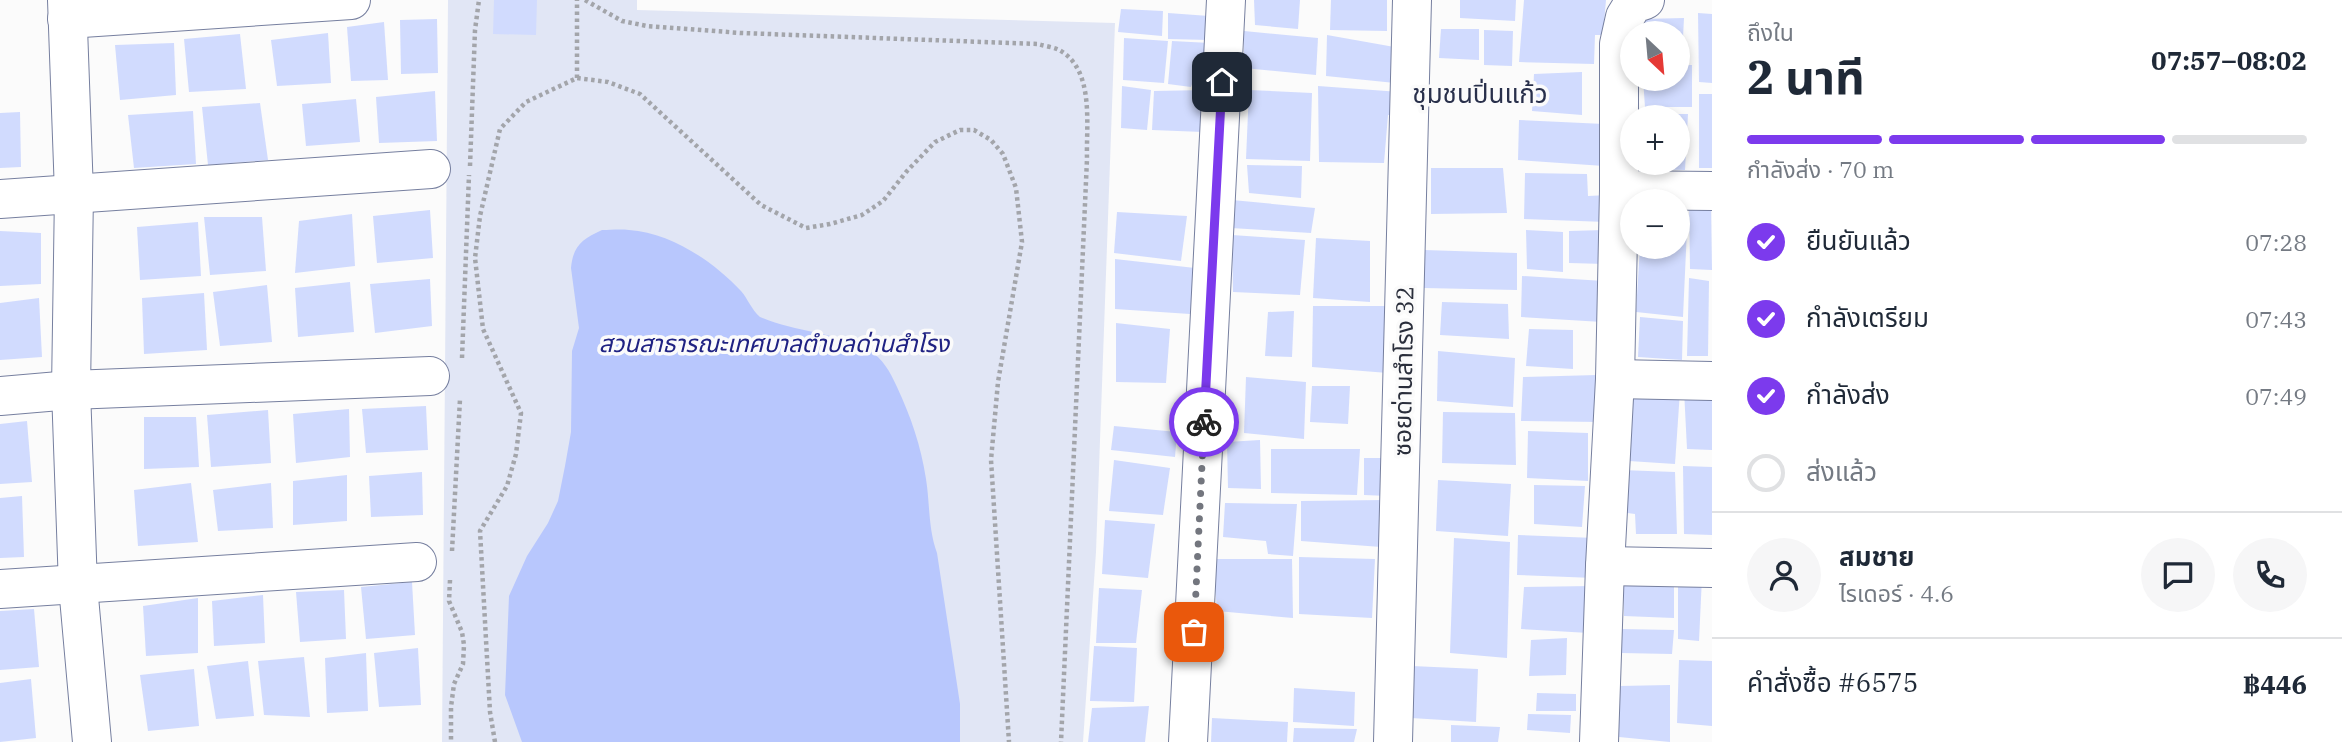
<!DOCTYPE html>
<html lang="th">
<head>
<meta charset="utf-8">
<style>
	body { margin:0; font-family:"IBM Plex Serif","Noto Sans Thai",serif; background:#f6f6f7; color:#1f2937; height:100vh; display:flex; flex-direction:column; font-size:26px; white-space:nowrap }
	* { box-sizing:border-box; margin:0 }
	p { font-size:23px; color:#747a83 }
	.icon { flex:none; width:38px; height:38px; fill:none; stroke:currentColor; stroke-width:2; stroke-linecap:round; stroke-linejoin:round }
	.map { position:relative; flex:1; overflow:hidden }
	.panel { display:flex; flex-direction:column; background:#fff; width:630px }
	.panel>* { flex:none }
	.needle { width:46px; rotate:154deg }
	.tools { position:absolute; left:1620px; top:21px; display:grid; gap:14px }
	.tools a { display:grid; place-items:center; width:70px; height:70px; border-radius:50%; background:#fff; box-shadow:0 4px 10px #0003; font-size:35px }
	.pin { position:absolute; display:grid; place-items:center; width:60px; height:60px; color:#fff; margin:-30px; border-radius:14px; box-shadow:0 4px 10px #0006 }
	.courier { position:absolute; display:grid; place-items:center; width:70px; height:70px; margin:-35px; border:5px solid #7c3aed; border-radius:50%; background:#fff; color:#222; box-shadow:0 2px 9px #0007 }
	.overview em { font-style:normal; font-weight:700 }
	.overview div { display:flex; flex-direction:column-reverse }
	.overview { display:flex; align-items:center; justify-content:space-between; height:119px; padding:0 35px }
	h1 { font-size:46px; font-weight:700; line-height:52px }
	.bar { display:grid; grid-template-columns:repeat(4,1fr); gap:10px 7px; align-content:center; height:84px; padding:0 35px }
	.bar i { height:9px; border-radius:5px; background:#e0e1e3 }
	.bar .selected { background:#7c3aed }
	.bar p { grid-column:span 4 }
	.line { display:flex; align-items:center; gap:18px; padding:0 35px; border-top:2px solid #e0e1e3 }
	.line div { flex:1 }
	.round { display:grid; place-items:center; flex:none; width:74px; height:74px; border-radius:37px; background:#f6f6f7 }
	ol { padding:0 35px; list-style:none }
	li { display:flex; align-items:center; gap:21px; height:77px }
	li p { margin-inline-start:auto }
	li .icon { padding:7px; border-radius:50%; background:#7c3aed; color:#fff; stroke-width:4 }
	li:last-child { color:#747a83 }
	li i { width:38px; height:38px; border:4px solid #e0e1e3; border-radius:50% }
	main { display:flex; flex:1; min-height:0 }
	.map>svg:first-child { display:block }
</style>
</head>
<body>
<main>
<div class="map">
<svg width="1712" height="742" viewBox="0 0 1712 742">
	<rect width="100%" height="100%" fill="#fbfbfb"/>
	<path fill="#e1e6f5" d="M448 0H637V10L1115 23 1096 552 1083 742H442Z"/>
	<path fill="#b8c7fd" d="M602 230C610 230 620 229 629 230 671 233 713 261 741 291 748 299 751 309 760 317 794 332 835 332 868 350 883 358 890 372 897 387 911 417 921 446 926 479 930 504 928 528 937 553L960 704V742H522L505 695 509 596 527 556 548 523 558 501 565 466 571 432 572 351 579 328 571 268C573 246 582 239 602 230Z"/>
	<g fill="#d1dbfe">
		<path d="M494 0H537L536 35 493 34Z"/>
		<path d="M1254 0H1300L1298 29 1255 25Z"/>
		<path d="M1331 0H1387V31L1330 30Z"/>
		<path d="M1460 0H1516L1515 21 1460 18Z"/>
		<path d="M1524 0H1606L1603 35H1595L1594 64 1519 62Z"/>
		<path d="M1121 9 1163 11 1162 36 1118 32Z"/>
		<path d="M1168 13 1209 16V40L1168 39Z"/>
		<path d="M1698 13 1712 14V83L1699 82Z"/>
		<path d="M1684 18 1682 57H1678V33H1642V19Z"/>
		<path d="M437 19 438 73 401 74 400 20Z"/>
		<path d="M384 22 388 80 351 81 347 27Z"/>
		<path d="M1441 29H1479V60L1439 58Z"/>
		<path d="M1484 30 1513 31 1512 66 1484 65Z"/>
		<path d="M1244 31 1318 38 1316 75 1244 68Z"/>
		<path d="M328 33 331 83 277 86 271 40Z"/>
		<path d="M240 34 246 89 189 92 184 39Z"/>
		<path d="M1327 35 1400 48 1395 83 1326 76Z"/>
		<path d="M1124 38 1168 41 1164 83 1123 80Z"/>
		<path d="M1172 41 1210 43 1208 68 1197 69 1191 87 1168 84Z"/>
		<path d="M174 43 176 95 120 100 115 45Z"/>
		<path d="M1678 65H1692V107H1645L1643 79H1678Z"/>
		<path d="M1582 72V115L1532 111 1534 74Z"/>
		<path d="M1122 86 1151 90 1147 130 1121 128Z"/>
		<path d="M1318 86 1400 92V115H1388L1384 163 1319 162Z"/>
		<path d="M1206 90 1203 132 1152 130 1154 91Z"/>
		<path d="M1249 90 1312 93 1310 161 1246 159Z"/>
		<path d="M435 91 437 141 379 143 376 97Z"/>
		<rect x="1699" y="94" width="13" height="74"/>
		<path d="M356 99 360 142 306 146 302 104Z"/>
		<path d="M260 103 268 160 208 165 202 107Z"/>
		<path d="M193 111 196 164 134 168 128 115Z"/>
		<path d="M20 112 21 167 0 168V113Z"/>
		<path d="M1649 114H1688L1685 170 1647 169V163H1678V117H1649Z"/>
		<path d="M1519 120 1604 124V166L1518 160Z"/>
		<path d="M1247 165 1302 166 1301 198 1249 193Z"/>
		<path d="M1431 168H1503L1507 213 1431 214Z"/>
		<path d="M1525 173 1587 174 1588 196 1608 195 1606 222 1524 219Z"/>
		<path d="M1232 200 1315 208 1311 233 1231 228Z"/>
		<path d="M1689 201H1711L1712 270 1690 269Z"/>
		<path d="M430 210 433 258 377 263 373 216Z"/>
		<path d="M1117 212 1187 216 1181 261 1114 253Z"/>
		<path d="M352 214 355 266 295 273 299 221Z"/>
		<path d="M204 217H262L266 271 210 275Z"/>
		<path d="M198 222 201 276 140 280 137 227Z"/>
		<path d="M1678 229H1687L1683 317 1636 312 1640 247H1678Z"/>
		<path d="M1526 230 1563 232V272L1527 269Z"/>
		<path d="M1605 230V264L1569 263V231Z"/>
		<path d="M0 231 41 233V284L0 286Z"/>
		<path d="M1232 235 1305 240 1300 295 1233 292Z"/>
		<path d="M1316 238 1370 241V302L1313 298Z"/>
		<path d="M1424 250 1517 253V290L1424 288Z"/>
		<path d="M1115 259 1195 268 1190 314 1115 309Z"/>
		<path d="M1522 276 1604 281 1602 322 1521 317Z"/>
		<path d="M1689 278 1709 281 1708 356H1687Z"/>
		<path d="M430 279 432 326 375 333 370 284Z"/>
		<path d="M350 282 354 332 298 337 295 288Z"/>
		<path d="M267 285 272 342 220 346 213 292Z"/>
		<path d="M204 293 207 350 144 354 142 298Z"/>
		<path d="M39 298 42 357 0 360V303Z"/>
		<path d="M1442 302 1508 304 1509 339 1440 335Z"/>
		<path d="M1313 306H1388V373L1312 367Z"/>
		<path d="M1294 311 1292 357 1265 356 1268 312Z"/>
		<path d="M1640 317 1683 321 1682 360 1638 357Z"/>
		<path d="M1116 323 1170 329 1166 383 1116 382Z"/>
		<path d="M1529 329 1573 330V369L1526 366Z"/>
		<path d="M1438 351 1515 358 1513 407 1437 401Z"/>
		<path d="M1597 375 1599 422 1521 421 1523 377Z"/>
		<path d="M1246 377 1306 382 1304 439 1244 433Z"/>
		<path d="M1312 386H1350L1348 424 1310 422Z"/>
		<path d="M1684 390 1712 391V450L1687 449Z"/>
		<path d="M1680 391 1675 464 1629 461 1631 392Z"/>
		<path d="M426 406 428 450 366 453 362 409Z"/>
		<path d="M349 409 350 457 296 463 293 414Z"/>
		<path d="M268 410 271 463 211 467 207 415Z"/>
		<path d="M1443 412 1515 413 1516 465 1442 463Z"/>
		<path d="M144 417H196L199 467 144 469Z"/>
		<path d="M27 421 32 482 0 484V424Z"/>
		<path d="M1114 426 1177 432 1175 457 1111 450Z"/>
		<path d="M1528 431 1588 433V481L1527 478Z"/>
		<path d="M1260 440 1261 489 1228 488 1227 442Z"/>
		<path d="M1271 449H1360L1357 495 1271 493Z"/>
		<path d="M1364 458H1386L1388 496 1364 495Z"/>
		<path d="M1114 460 1170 468 1163 515 1109 511Z"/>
		<path d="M1683 466 1712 467V535L1684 534Z"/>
		<path d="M1621 470 1675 472 1677 534H1636L1635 514 1620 512Z"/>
		<path d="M422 472 423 515 371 517 369 476Z"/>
		<path d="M347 475V521L293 525V481Z"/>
		<path d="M1438 480 1511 484 1508 536 1436 531Z"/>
		<path d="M191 483 198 542 138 546 134 490Z"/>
		<path d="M271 483 273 528 218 531 213 490Z"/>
		<path d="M1534 485 1585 486 1582 527 1534 524Z"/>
		<path d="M22 496 24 557 0 558V498Z"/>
		<path d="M1384 500 1381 547 1301 541V501Z"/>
		<path d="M1225 503 1297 504 1293 556 1268 554 1266 541 1223 537Z"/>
		<path d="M1105 520 1155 524 1148 578 1102 574Z"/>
		<path d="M1518 535 1595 538 1594 578 1517 575Z"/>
		<path d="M1454 538 1510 542 1507 658 1450 653Z"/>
		<path d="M1299 557 1375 559 1372 618 1299 614Z"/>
		<path d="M1213 559H1292L1293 618 1217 611Z"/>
		<path d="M1624 572 1674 581V618L1624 616Z"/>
		<path d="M1678 576 1702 577 1699 641 1678 639Z"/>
		<path d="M412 582 415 635 366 639 361 587Z"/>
		<path d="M1591 586 1589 633 1521 629 1524 587Z"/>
		<path d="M1099 588 1142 590 1136 643H1096Z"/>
		<path d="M344 590 346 639 300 642 296 592Z"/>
		<path d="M263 595 265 643 214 646 212 601Z"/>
		<path d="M198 598V653L146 656 143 606Z"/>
		<path d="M34 609 39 667 0 670V611Z"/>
		<path d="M1621 629 1674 630 1672 654 1621 653Z"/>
		<path d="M1567 638 1566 675 1529 676 1531 640Z"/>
		<path d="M1094 646 1137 648 1134 702 1090 701Z"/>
		<path d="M418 648 421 705 379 707 374 653Z"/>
		<path d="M366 653 368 711 327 713 325 658Z"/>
		<path d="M304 657 310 717 264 715 258 661Z"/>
		<path d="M1679 660 1712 661V726L1677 723Z"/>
		<path d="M248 661 254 716 216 719 207 666Z"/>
		<path d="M1412 666 1478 669 1476 722 1411 718Z"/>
		<path d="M194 669 199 726 148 731 140 675Z"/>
		<path d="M31 679 36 738 0 742V683Z"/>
		<path d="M1670 685V742L1619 737V686Z"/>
		<path d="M1294 688 1355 692 1354 726 1293 722Z"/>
		<path d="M1537 693 1576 694V711H1536Z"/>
		<path d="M1149 706 1145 742H1088L1092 708Z"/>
		<path d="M1528 714 1571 715 1570 733 1527 730Z"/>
		<path d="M1212 718 1288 722 1287 742H1211Z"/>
		<path d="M1451 725 1500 727 1498 742H1451Z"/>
		<path d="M1294 728 1357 729 1354 742H1293Z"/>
	</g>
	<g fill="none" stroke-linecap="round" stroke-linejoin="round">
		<defs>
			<g id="minor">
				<path d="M67 0 74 193 71 390 78 586 92 742"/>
				<path d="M67 19 351 0"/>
				<path d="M1619 190 1712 191"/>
				<path d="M0 199 431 169"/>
				<path d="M1615 379 1712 381"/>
				<path d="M0 396 71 390 430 376"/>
				<path d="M1605 566 1712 568"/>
				<path d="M0 589 417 562"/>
				<path d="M1188 742 1226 0"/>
				<path d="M1393 742 1412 0"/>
				<path d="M1599 742 1605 566 1615 379 1619 190V44L1625 17 1633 4 1645 0"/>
			</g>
		</defs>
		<use href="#minor" stroke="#767f9f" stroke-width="40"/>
		<g stroke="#a3a5aa" stroke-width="4.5" stroke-dasharray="3.5 3.5" stroke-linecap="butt">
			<path d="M585 0 622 21 647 26 741 33 1038 44C1044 46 1053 47 1059 50 1095 69 1086 125 1087 159L1061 742"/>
			<path d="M577 78V0"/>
			<path d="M470 166 475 30 479 0"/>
			<path d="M462 358 469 175"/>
			<path d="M452 551 460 399"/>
			<path d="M450 580 449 601 462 632 464 645 463 664 454 684 451 707V742"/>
			<path d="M495 742 490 712 480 531 507 486 516 454 521 413 483 329 475 258 480 216 500 129 526 102 577 78 608 82 640 94 761 205 806 228 830 224 862 215 883 201 907 171 935 142 960 130H974L991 140 1003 154 1016 188 1022 242 998 382 991 460 1009 742"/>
		</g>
		<use href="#minor" stroke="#fff" stroke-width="38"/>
	</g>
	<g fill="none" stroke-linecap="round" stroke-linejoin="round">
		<path stroke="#73767e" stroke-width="7" stroke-dasharray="0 12.6" d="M1194 632 1204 422"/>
		<path stroke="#7c3aed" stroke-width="9" d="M1204 422 1222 82"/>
	</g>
	<g text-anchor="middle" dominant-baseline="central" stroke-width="7" stroke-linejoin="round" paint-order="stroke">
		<g font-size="24" font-style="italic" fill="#1f2283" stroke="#fbfbfb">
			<text x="774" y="343">สวนสาธารณะเทศบาลตำบลด่านสำโรง</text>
		</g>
		<g font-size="24" fill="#2a2e3b" stroke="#fbfbfb">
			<text transform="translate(1403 371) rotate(-89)">ซอยด่านสำโรง 32</text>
		</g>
		<g font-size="26" fill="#29304b" stroke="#fbfbfb">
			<text x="1480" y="93">ชุมชนปิ่นแก้ว</text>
		</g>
	</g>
</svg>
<div class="tools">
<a><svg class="needle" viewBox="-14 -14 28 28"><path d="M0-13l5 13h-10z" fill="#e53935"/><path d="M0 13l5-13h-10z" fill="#747a83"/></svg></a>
<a>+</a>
<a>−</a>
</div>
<div class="pin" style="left:1194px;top:632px;background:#ea580c"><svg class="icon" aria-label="bag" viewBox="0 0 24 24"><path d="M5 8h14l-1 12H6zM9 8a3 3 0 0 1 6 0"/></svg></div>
<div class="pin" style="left:1222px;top:82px;background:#1f2937"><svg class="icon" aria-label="home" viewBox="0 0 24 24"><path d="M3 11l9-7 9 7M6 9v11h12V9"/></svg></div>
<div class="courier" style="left:1204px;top:422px"><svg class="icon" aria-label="bike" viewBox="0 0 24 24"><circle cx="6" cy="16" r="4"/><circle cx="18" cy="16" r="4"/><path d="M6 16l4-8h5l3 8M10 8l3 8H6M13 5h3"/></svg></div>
</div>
<section class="panel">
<div class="overview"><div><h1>2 นาที</h1><p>ถึงใน</p></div><em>07:57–08:02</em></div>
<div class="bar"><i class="selected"></i><i class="selected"></i><i class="selected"></i><i></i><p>กำลังส่ง · 70 m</p></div>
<ol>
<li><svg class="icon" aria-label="check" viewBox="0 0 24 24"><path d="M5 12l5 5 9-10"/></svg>ยืนยันแล้ว<p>07:28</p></li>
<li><svg class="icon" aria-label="check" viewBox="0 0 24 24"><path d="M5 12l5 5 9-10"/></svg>กำลังเตรียม<p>07:43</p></li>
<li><svg class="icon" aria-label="check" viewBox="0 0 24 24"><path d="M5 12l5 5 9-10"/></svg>กำลังส่ง<p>07:49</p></li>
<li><i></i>ส่งแล้ว</li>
</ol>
<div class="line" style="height:126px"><a class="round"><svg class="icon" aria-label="person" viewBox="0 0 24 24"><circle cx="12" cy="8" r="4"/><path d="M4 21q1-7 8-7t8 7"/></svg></a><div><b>สมชาย</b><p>ไรเดอร์ · 4.6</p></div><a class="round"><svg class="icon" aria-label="chat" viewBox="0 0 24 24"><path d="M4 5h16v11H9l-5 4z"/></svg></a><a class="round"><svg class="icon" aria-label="phone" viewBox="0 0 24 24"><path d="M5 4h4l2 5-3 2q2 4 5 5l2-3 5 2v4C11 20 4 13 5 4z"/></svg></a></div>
<div class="line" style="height:91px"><div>คำสั่งซื้อ #6575</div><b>฿446</b></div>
</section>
</main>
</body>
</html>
